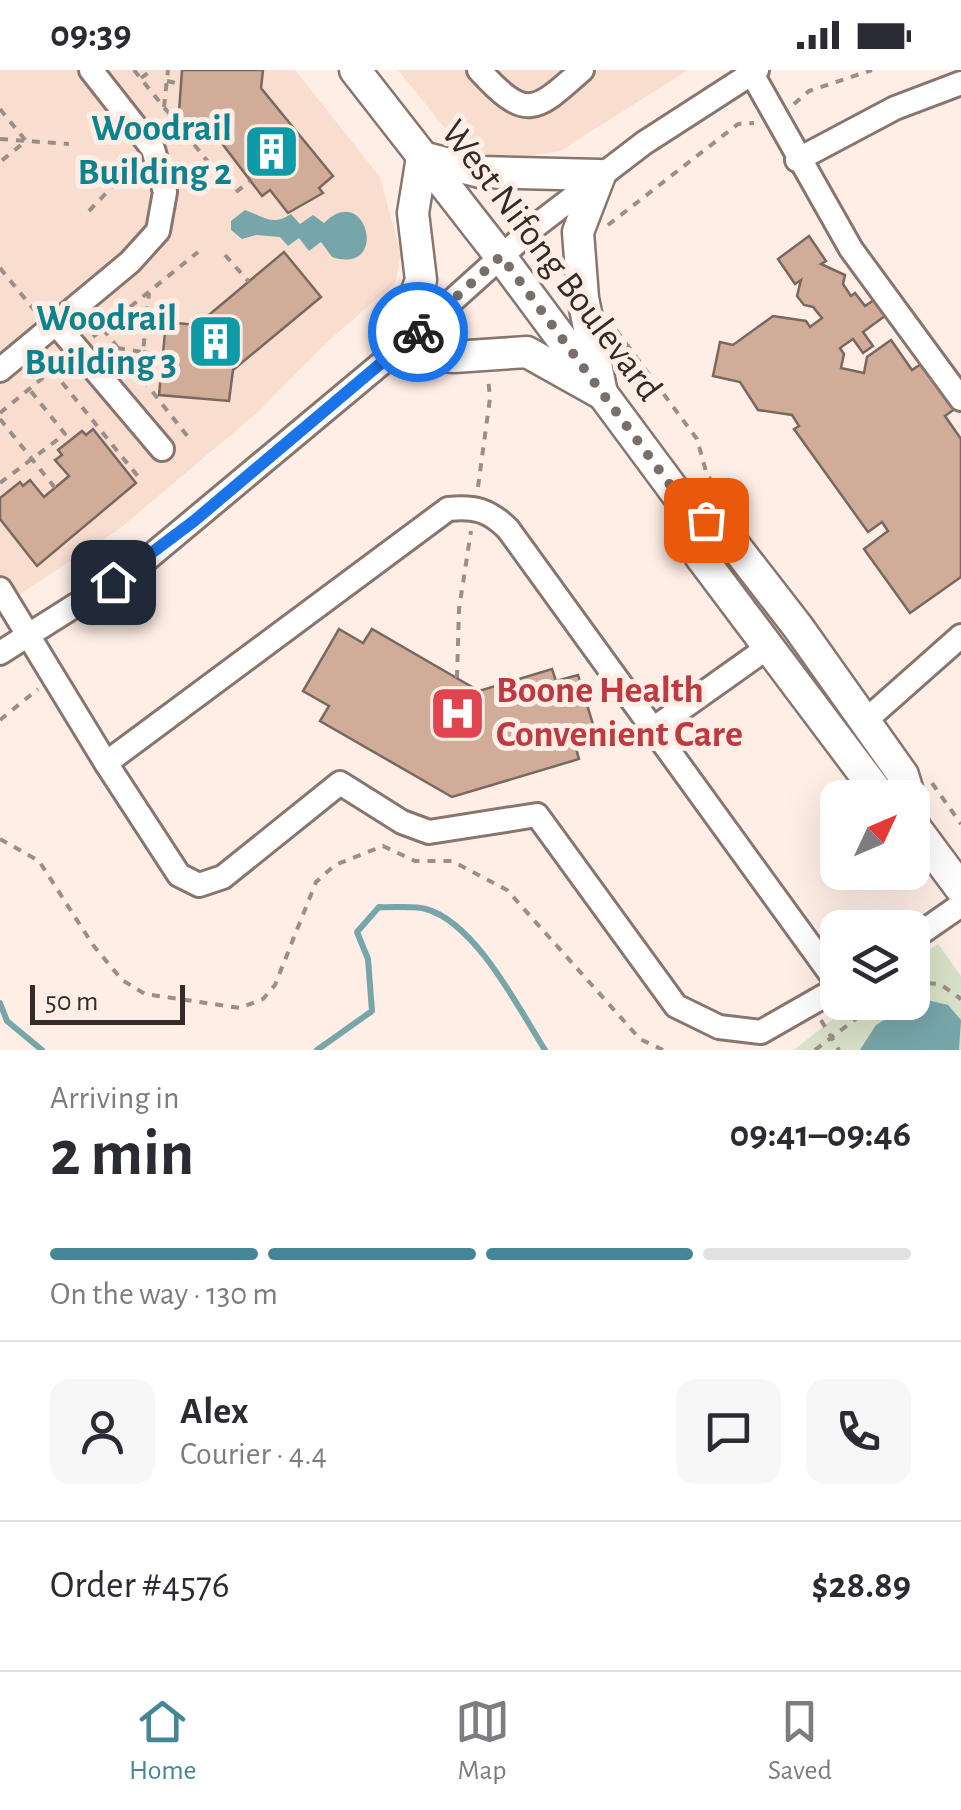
<!DOCTYPE html>
<html lang="en">
<head>
<meta charset="utf-8">
<style>
	body { margin:0; font-family:"Alegreya Sans",sans-serif; background:#f7f7f7; color:#2b2b33; height:100vh; display:flex; flex-direction:column; font-size:38px; white-space:nowrap }
	* { box-sizing:border-box; margin:0 }
	p { font-size:32px; color:#7c7c81 }
	.icon { flex:none; width:55px; height:55px; fill:none; stroke:currentColor; stroke-width:2; stroke-linecap:round; stroke-linejoin:round }
	.map { position:relative; height:980px; overflow:hidden }
	.panel { display:flex; flex-direction:column; background:#fff; flex:1 }
	.panel>* { flex:none }
	.needle { width:65px; rotate:46deg }
	.buttons { position:absolute; left:820px; top:710px; display:grid; gap:20px }
	.buttons a { display:grid; place-items:center; width:110px; height:110px; border-radius:20px; background:#fff; box-shadow:0 10px 40px #0002; font-size:50px }
	.scale { position:absolute; left:30px; bottom:25px; width:155px; box-sizing:border-box; padding-left:10px; border:5px solid #322b27; border-top:0; font-size:28px; line-height:35px; white-space:nowrap; color:#322b27; -webkit-text-stroke:8px #feeee6; paint-order:stroke }
	.pin { position:absolute; display:grid; place-items:center; width:85px; height:85px; color:#fff; margin:-42px; border-radius:20px; box-shadow:0 5px 15px #0006 }
	.courier { position:absolute; display:grid; place-items:center; width:100px; height:100px; margin:-50px; border:8px solid #1a73e8; border-radius:50%; background:#fff; color:#222; box-shadow:0 2px 12px #0007 }
	.summary em { font-style:normal; font-weight:700 }
	.summary div { display:flex; flex-direction:column-reverse }
	.summary { display:flex; align-items:center; justify-content:space-between; height:170px; padding:0 50px }
	h1 { font-size:65px; font-weight:700; line-height:75px }
	.bar { display:grid; grid-template-columns:repeat(4,1fr); gap:15px 10px; align-content:center; height:120px; padding:0 50px }
	.bar i { height:12px; border-radius:8px; background:#e1e1e2 }
	.bar .current { background:#448697 }
	.bar p { grid-column:span 4 }
	.line { display:flex; align-items:center; gap:25px; padding:0 50px; border-top:2px solid #e1e1e2 }
	.line div { flex:1 }
	.round { display:grid; place-items:center; flex:none; width:105px; height:105px; border-radius:20px; background:#f7f7f7 }
	.status { display:flex; justify-content:space-between; align-items:center; height:70px; padding:0 50px; background:#fff; direction:ltr }
	.status svg { height:28px; fill:currentColor }
	.dock { display:flex; justify-content:space-around; align-items:center; height:140px; border-top:2px solid #e1e1e2; background:#fff; font-size:28px; color:#7c7c81 }
	.dock a { display:grid; justify-items:center; gap:5px }
	.dock .current { color:#448697 }
	.map>svg:first-child { display:block }
</style>
</head>
<body>
<div class="status"><b>09:39</b><svg viewBox="0 0 49 12"><path d="M0 12V9h3v3zM5 12V6h3v6zM10 12V3h3v9zM15 12V0h3v12zM26 1h20v11H26zM47 4h2v5h-2z"/></svg></div>
<div class="map">
<svg width="961" height="980" viewBox="0 0 961 980">
	<rect width="100%" height="100%" fill="#feeee6"/>
	<g fill="#f9ded0">
		<path d="M0 0H295L380 107 401 185 395 213 326 273 257 343 118 460 0 537Z"/>
		<path d="M398 0H688L560 81 501 91 471 81 452 67Z"/>
	</g>
	<path fill="#d9e2c8" d="M938 874 961 906V980H794L853 933 912 932 913 891Z"/>
	<g fill="#77a6aa">
		<path d="M245 140C263 146 272 157 291 144L300 154 313 145 324 153C367 110 390 206 332 187L321 172 309 181 299 168 288 176 280 167 256 165 242 169 231 160V151Z"/>
		<path d="M919 928 948 935 961 950 959 980H860L876 955Z"/>
	</g>
	<g fill="none" stroke-linecap="round" stroke-linejoin="round">
		<g stroke="#77a6aa" stroke-width="6">
			<path d="M0 933 7 951 42 980"/>
			<path d="M317 980 372 941 368 889 357 862 379 837C393 838 412 835 426 839 476 853 519 939 545 980"/>
		</g>
	</g>
	<g fill="#d0ac99" stroke="#79685f" stroke-width="2.5">
		<path d="M182 0H263L261 18 333 106 319 118 323 123 288 143 270 120 262 126 211 59 178 56Z"/>
		<path d="M809 166 826 191 821 194 845 205 843 214 851 226 855 223 865 236 874 230 885 246 863 262 873 276 863 283 853 269 840 278 844 284 841 298 864 303 867 287 891 270 912 300 924 292 956 338 945 346 961 369V507L910 543 864 479 888 461 882 452 868 462 794 359 799 356 792 345 758 340 740 312 713 306 720 272 733 275 773 246 806 251 810 257 822 248 813 237 804 235 797 226 801 210 795 214 778 189Z"/>
		<path d="M284 182 321 227 233 300 229 331 159 325 166 252 197 255Z"/>
		<path d="M93 359 136 413 37 496 0 449V428L20 412 23 416 30 410 44 427 69 406 55 390 62 385 58 380 82 361 86 365Z"/>
		<path d="M339 559 363 573 372 559 479 621 552 599 556 611 578 605 595 661 573 668 579 689 452 727 320 651 329 636 303 621Z"/>
	</g>
	<g fill="none" stroke-linecap="round" stroke-linejoin="round">
		<defs>
			<g id="minor">
				<path d="M479 0C526 51 534 43 582 0"/>
				<path d="M751 2 851 179 961 329"/>
				<path d="M797 90 895 38 961 13"/>
				<path d="M56 254 162 379"/>
				<path d="M0 300 130 192 158 161 165 122 153 79 91 0"/>
				<path d="M0 519 106 693 448 439C474 436 489 440 508 459L653 659 767 578"/>
				<path d="M0 583 141 494 394 283 533 158 644 73 757 0"/>
				<path d="M865 651 961 566"/>
				<path d="M653 659 838 914"/>
				<path d="M106 693 179 805 199 815 223 807 340 713 402 752 429 762 537 745 676 936 719 957 761 962 838 918"/>
				<path d="M912 869 961 835"/>
			</g>
			<g id="major">
				<path d="M355 0 501 187 682 431 729 468 798 557 903 705 910 728"/>
				<path d="M422 87 480 102 600 105 578 162 583 228 602 324 527 282 454 287 394 283 421 210 413 143Z"/>
				<path d="M682 431 700 486 882 728"/>
				<path d="M912 753 961 819"/>
			</g>
		</defs>
		<use href="#minor" stroke="#88766e" stroke-width="28"/>
		<use href="#major" stroke="#88766e" stroke-width="35"/>
		<g stroke="#9a8e88" stroke-width="4" stroke-dasharray="8 8" stroke-linecap="butt">
			<path d="M134 0 221 108"/>
			<path d="M141 8 152 0"/>
			<path d="M167 11 180 14"/>
			<path d="M794 34 809 21 872 0"/>
			<path d="M164 37 168 0"/>
			<path d="M0 39 26 71 0 92"/>
			<path d="M0 69 69 74"/>
			<path d="M236 122 250 111"/>
			<path d="M89 141 115 114 133 85"/>
			<path d="M608 155 738 54 754 53"/>
			<path d="M225 185 249 212"/>
			<path d="M0 198 35 241"/>
			<path d="M103 259 192 372"/>
			<path d="M616 260 697 369 707 405 734 438"/>
			<path d="M93 267 198 182"/>
			<path d="M117 278 143 282 149 223"/>
			<path d="M143 282 163 286"/>
			<path d="M52 300 140 409"/>
			<path d="M0 343 62 292"/>
			<path d="M0 349 55 418"/>
			<path d="M0 413 65 364 29 319"/>
			<path d="M478 417 490 328 488 308"/>
			<path d="M457 608 459 539 471 461"/>
			<path d="M0 650 38 619"/>
			<path d="M932 713 961 754"/>
			<path d="M0 769 39 791 93 875 122 910 145 924 240 938 263 929 275 915 316 812 335 795 383 776 415 791H452L507 820 640 969 663 980"/>
			<path d="M912 912 940 914 961 929"/>
			<path d="M821 950 839 980"/>
			<path d="M815 980 878 932"/>
		</g>
		<use href="#minor" stroke="#fff" stroke-width="22"/>
		<use href="#major" stroke="#fff" stroke-width="30"/>
	</g>
	<g fill="none" stroke-linecap="round" stroke-linejoin="round">
		<path stroke="#796f6a" stroke-width="10" stroke-dasharray="0 18" d="M418 262 501 186 682 431 706 450"/>
		<path stroke="#1a73e8" stroke-width="12" d="M113 512 194 451 418 262"/>
	</g>
	<defs>
		<symbol id="building-square" viewBox="-11 -11 22 22"><rect x="-9" y="-9" width="18" height="18" rx="4" fill="#0f9aa8" stroke="#feeee6"/><path d="M-4-6H4V6H1V3H-1V6H-4ZM-2.5-4.3h1.7v1.8h-1.7ZM.8-4.3h1.7v1.8H.8ZM-2.5-1h1.7V.8h-1.7ZM.8-1h1.7V.8H.8Z" fill="#fff"/></symbol>
		<symbol id="hospital-square" viewBox="-11 -11 22 22"><rect x="-9" y="-9" width="18" height="18" rx="4" fill="#e0444e" stroke="#feeee6"/><path d="M-5-5h3v3.5h4V-5h3V5h-3V1.5h-4V5h-3Z" fill="#fff"/></symbol>
	</defs>
	<g fill-rule="evenodd">
		<use href="#building-square" x="240" y="50" width="63" height="63"/>
		<use href="#building-square" x="184" y="240" width="63" height="63"/>
		<use href="#hospital-square" x="426" y="612" width="63" height="63"/>
	</g>
	<g text-anchor="middle" dominant-baseline="central" stroke-width="10" stroke-linejoin="round" paint-order="stroke">
		<g font-size="38" font-weight="bold" fill="#0d838f" stroke="#feeee6" text-anchor="end">
			<text x="232" y="59">Woodrail<tspan x="232" dy="44">Building 2</tspan></text>
			<text x="177" y="249">Woodrail<tspan x="177" dy="44">Building 3</tspan></text>
		</g>
		<g font-size="38" fill="#322b27" stroke="#feeee6">
			<text transform="translate(551 191) rotate(53)">West Nifong Boulevard</text>
		</g>
		<g font-size="38" font-weight="bold" fill="#be3a42" stroke="#feeee6" text-anchor="start">
			<text x="496" y="621">Boone Health<tspan x="496" dy="44">Convenient Care</tspan></text>
		</g>
	</g>
</svg>
<div class="buttons">
<a><svg class="needle" viewBox="-14 -14 28 28"><path d="M0-13l5 13h-10z" fill="#e53935"/><path d="M0 13l5-13h-10z" fill="#7c7c81"/></svg></a>
<a><svg class="icon" aria-label="layers" viewBox="0 0 24 24"><path d="M12 4l9 5-9 5-9-5zM3 14l9 5 9-5"/></svg></a>
</div>
<div class="scale">50 m</div>
<div class="pin" style="left:706px;top:450px;background:#ea580c"><svg class="icon" aria-label="bag" viewBox="0 0 24 24"><path d="M5 8h14l-1 12H6zM9 8a3 3 0 0 1 6 0"/></svg></div>
<div class="pin" style="left:113px;top:512px;background:#1f2937"><svg class="icon" aria-label="home" viewBox="0 0 24 24"><path d="M3 11l9-7 9 7M6 9v11h12V9"/></svg></div>
<div class="courier" style="left:418px;top:262px"><svg class="icon" aria-label="bike" viewBox="0 0 24 24"><circle cx="6" cy="16" r="4"/><circle cx="18" cy="16" r="4"/><path d="M6 16l4-8h5l3 8M10 8l3 8H6M13 5h3"/></svg></div>
</div>
<section class="panel">
<div class="summary"><div><h1>2 min</h1><p>Arriving in</p></div><em>09:41–09:46</em></div>
<div class="bar"><i class="current"></i><i class="current"></i><i class="current"></i><i></i><p>On the way · 130 m</p></div>
<div class="line" style="height:180px"><a class="round"><svg class="icon" aria-label="person" viewBox="0 0 24 24"><circle cx="12" cy="8" r="4"/><path d="M4 21q1-7 8-7t8 7"/></svg></a><div><b>Alex</b><p>Courier · 4.4</p></div><a class="round"><svg class="icon" aria-label="chat" viewBox="0 0 24 24"><path d="M4 5h16v11H9l-5 4z"/></svg></a><a class="round"><svg class="icon" aria-label="phone" viewBox="0 0 24 24"><path d="M5 4h4l2 5-3 2q2 4 5 5l2-3 5 2v4C11 20 4 13 5 4z"/></svg></a></div>
<div class="line" style="height:130px"><div>Order #4576</div><b>$28.89</b></div>
</section>
<nav class="dock">
<a class="current"><svg class="icon" aria-label="home" viewBox="0 0 24 24"><path d="M3 11l9-7 9 7M6 9v11h12V9"/></svg>Home</a>
<a><svg class="icon" aria-label="map" viewBox="0 0 24 24"><path d="M3 6l6-2 6 2 6-2v14l-6 2-6-2-6 2zM9 4v14M15 6v14"/></svg>Map</a>
<a><svg class="icon" aria-label="saved" viewBox="0 0 24 24"><path d="M7 4h10v16l-5-4-5 4z"/></svg>Saved</a>
</nav>
</body>
</html>
